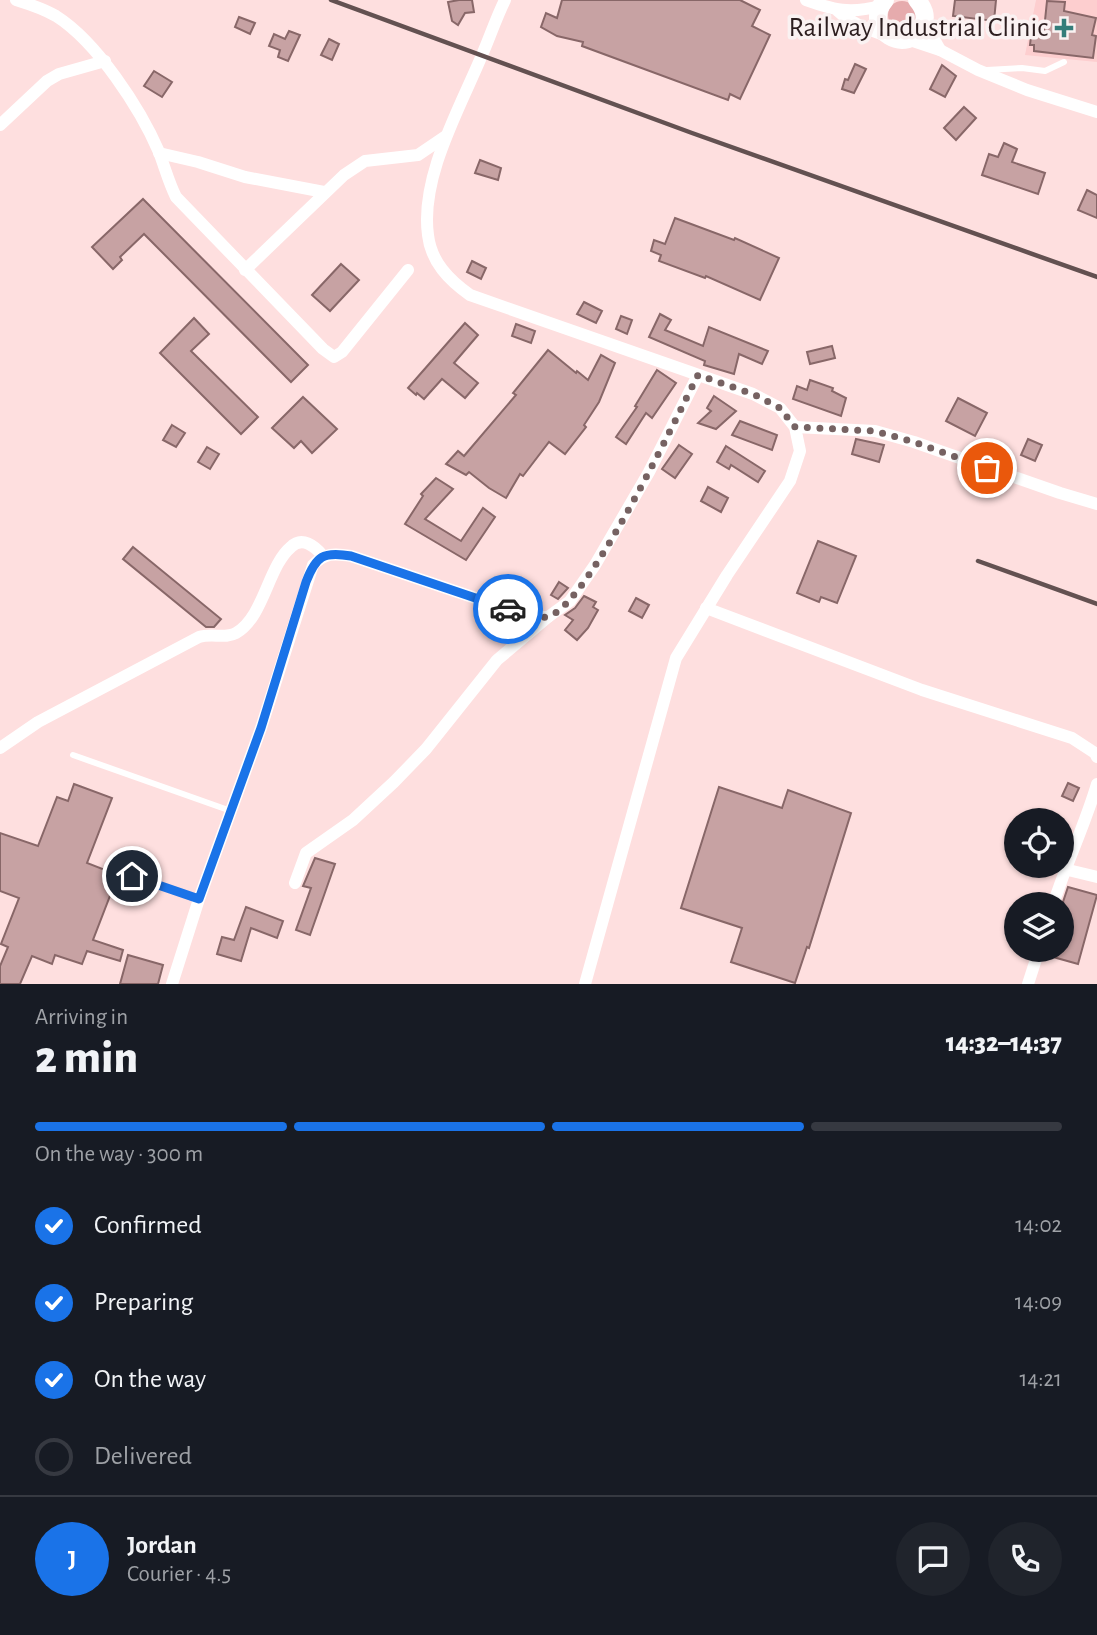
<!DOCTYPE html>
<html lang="en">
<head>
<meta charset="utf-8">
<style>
	body { margin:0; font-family:"Alegreya Sans",sans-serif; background:#20242c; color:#f1f3f6; height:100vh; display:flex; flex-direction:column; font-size:26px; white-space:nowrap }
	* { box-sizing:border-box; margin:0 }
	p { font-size:23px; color:#9ea1a6 }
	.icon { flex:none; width:38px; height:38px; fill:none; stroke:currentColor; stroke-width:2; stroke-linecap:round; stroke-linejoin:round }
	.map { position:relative; height:984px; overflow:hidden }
	.panel { display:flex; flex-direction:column; background:#171b24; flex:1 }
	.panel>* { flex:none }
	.buttons { position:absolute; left:1004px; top:808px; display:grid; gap:14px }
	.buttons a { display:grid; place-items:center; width:70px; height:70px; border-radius:50%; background:#171b24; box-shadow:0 2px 5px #0004; font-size:35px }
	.pin { position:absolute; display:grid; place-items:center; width:60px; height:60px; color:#fff; margin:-30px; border:4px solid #fff; border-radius:50%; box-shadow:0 2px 7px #0007 }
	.courier { position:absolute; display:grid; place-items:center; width:70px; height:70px; margin:-35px; border:5px solid #1a73e8; border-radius:50%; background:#fff; color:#222; box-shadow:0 2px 9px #0007 }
	.summary em { font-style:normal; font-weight:800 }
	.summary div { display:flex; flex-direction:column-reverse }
	.summary { display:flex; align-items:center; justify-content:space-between; height:119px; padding:0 35px }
	h1 { font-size:46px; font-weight:800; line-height:52px }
	.bar { display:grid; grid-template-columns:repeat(4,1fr); gap:10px 7px; align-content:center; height:84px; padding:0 35px }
	.bar i { height:9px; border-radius:5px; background:#363941 }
	.bar .current { background:#1a73e8 }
	.bar p { grid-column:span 4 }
	.line { display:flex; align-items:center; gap:18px; padding:0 35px; border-top:2px solid #363941 }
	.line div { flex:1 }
	.round { display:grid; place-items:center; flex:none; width:74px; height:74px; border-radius:37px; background:#20242c }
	ol { padding:0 35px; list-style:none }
	li { display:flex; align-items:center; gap:21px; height:77px }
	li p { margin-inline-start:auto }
	li .icon { padding:7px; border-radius:50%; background:#1a73e8; color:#fff; stroke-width:4 }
	li:last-child { color:#9ea1a6 }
	li i { width:38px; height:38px; border:4px solid #363941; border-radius:50% }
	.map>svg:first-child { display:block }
</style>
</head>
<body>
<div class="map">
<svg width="1097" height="984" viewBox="0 0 1097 984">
	<rect width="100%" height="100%" fill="#fedfdf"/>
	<path fill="#fdcecf" d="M1036 0H1097V62L1025 55Z"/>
	<circle fill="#e6abad" cx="902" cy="15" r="14"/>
	<g fill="#c7a2a3" stroke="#886768" stroke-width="2">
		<path d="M459 0H472L474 12 465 13 458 25 452 21 448 2Z"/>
		<path d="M562 0H740L760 10 752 26 770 35 740 99 730 94 728 100 582 46 583 42 557 36 541 27 546 13 557 18Z"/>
		<path d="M955 0H996L994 21 953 16Z"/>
		<path d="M1047 1 1065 2 1064 11 1096 18 1092 35 1096 36 1093 58 1034 51V45H1030L1032 28 1044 30Z"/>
		<path d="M239 17 255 23 250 34 235 27Z"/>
		<path d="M289 31 300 35 288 61 278 57 280 50 269 46 274 34 285 39Z"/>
		<path d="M329 39 339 44 332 60 321 55Z"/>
		<path d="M855 64 866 69 854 93 842 89 845 79 848 80Z"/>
		<path d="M942 65 956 76 945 97 930 89Z"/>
		<path d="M154 71 172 82 162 97 144 86Z"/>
		<path d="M964 107 976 118 956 140 944 128Z"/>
		<path d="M1004 143 1017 149 1012 162 1045 173 1038 194 982 175 989 154 998 157Z"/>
		<path d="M480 160 501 168 498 180 475 173Z"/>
		<path d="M1087 190 1097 195V218L1078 210Z"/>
		<path d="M143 199 308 365 291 382 144 234 120 257 122 260 113 269 92 247Z"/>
		<path d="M675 218 734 240 735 238 779 258 760 300 706 276 705 278 659 261 661 255 651 251 654 240 665 244Z"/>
		<path d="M472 261 486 268 481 279 467 272Z"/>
		<path d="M341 264 359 280 330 311 312 295Z"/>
		<path d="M584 302 602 311 596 323 577 314Z"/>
		<path d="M660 314 671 320 665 330 703 346 709 327 768 351 762 364 739 354 734 374 704 365 705 361 649 337Z"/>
		<path d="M621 316 632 320 627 334 616 329Z"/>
		<path d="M194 318 209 334 191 351 258 417 241 434 160 353Z"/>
		<path d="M465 323 478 335 454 363 478 383 465 398 442 379 424 399 417 393 416 395 408 388Z"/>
		<path d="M516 324 535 331 531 343 512 336Z"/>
		<path d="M832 346 835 358 810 364 807 352Z"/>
		<path d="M548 350 576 373 577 371 588 380 601 355 615 363 599 402 584 425 586 427 565 454 549 442 523 476 520 474 506 498 489 488 469 472 466 475 446 464 458 451 464 456 516 395 513 393Z"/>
		<path d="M657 370 676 383 652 418 646 413 626 444 616 437 637 407 635 406Z"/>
		<path d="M810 380 833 388 832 391 846 398 841 416 793 399 797 386 807 390Z"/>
		<path d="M714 396 736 411 716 429 698 423 711 411 707 408Z"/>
		<path d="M303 397 337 429 312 453 301 441 294 448 272 428Z"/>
		<path d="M958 398 987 413 975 436 946 421Z"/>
		<path d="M740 421 777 435 772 450 732 435Z"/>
		<path d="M172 425 185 433 176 447 163 440Z"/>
		<path d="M856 439 884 445 879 462 852 454Z"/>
		<path d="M1028 439 1042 445 1035 461 1021 455Z"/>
		<path d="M679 445 692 454 675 478 662 469Z"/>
		<path d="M726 446 765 471 758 482 731 465 729 469 717 462Z"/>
		<path d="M207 447 219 454 210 469 198 462Z"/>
		<path d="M436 478 453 489 425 519 461 541 483 508 495 517 466 560 405 524 423 496 421 494Z"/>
		<path d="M708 487 728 498 721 512 701 501Z"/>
		<path d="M818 541 856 556 837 603 821 597 819 602 797 593Z"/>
		<path d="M133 547 221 619 214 627H206L123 559Z"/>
		<path d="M559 582 568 588 558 599 551 595Z"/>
		<path d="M584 596 596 602 593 607 598 610 588 628 577 640 565 630 573 620 565 615 575 608Z"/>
		<path d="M636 598 649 605 642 618 629 611Z"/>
		<path d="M1068 783 1079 788 1073 801 1062 796Z"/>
		<path d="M74 784 112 798 87 863 118 875 93 940 123 950 120 961 87 951 82 964 55 955 52 964 32 956 20 984H0V966L8 947 1 944 19 898 0 891V833L38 846 57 797 68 801Z"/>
		<path d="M719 787 782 808 788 790 851 813 809 948 807 947 795 983 731 962 742 928 681 908Z"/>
		<path d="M315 858 335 864 310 935 296 930 311 888 303 886Z"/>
		<path d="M1068 887 1097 895 1078 964 1046 955 1048 950H1062V905Z"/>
		<path d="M246 907 283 921 277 938 251 928 241 961 217 954 222 937 234 940Z"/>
		<path d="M128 955 163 965 158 984H120Z"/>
	</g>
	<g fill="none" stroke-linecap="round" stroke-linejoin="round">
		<g stroke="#fff" stroke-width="6">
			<path d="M987 70 1022 68 1045 71 1064 62"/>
			<path d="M73 755 231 811"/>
			<path d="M132 876 199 899"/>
		</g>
		<g stroke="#fff" stroke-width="12">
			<path d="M16 0C29 4 44 9 56 16 97 42 140 108 159 152 165 168 169 183 176 197L323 349 334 357 342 352 408 270"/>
			<path d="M505 0C496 18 490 37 482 55 460 108 420 177 428 235 431 262 449 280 470 295L753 394 780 408 795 427 800 451 790 481 727 575 676 658 585 984"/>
			<path d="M806 0C834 10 850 14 880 6"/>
			<path d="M838 11C852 24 869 30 887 36"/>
			<path d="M924 21 940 50"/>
			<path d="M907 39 940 50 978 70 1027 90 1097 112"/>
			<path d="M0 125 47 81 59 74 105 61"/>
			<path d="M159 153 198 162 245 177 324 192"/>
			<path d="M245 270 344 175 365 161 418 155 446 136"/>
			<path d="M795 427 875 431 914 442 1060 493 1097 504"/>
			<path d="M706 608 922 690 1072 738 1095 753 1097 757"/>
			<path d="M0 748 38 722 199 637C212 633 225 639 236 633 264 617 268 566 291 547 302 536 315 546 323 556"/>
			<path d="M1064 869 1097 877"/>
			<path d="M295 883 306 853 353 820 394 782 426 749 497 660 548 617"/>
			<path d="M1053 905C1066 864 1085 825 1097 784"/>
			<path d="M172 984 199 899 261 728 313 565C325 553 334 553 351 556L532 617H548L570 601 595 565 649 472 698 375"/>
			<path d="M1028 984 1039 950"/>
		</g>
		<path stroke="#fff" stroke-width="18" d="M885 0C860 30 909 58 923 25 927 16 923 7 917 0"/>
		<g stroke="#635151" stroke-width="4.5">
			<path d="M331 0 692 133 1097 277"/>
			<path d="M978 561 1097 604"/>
		</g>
	</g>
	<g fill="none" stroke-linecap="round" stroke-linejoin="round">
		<path stroke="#766262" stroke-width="7" stroke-dasharray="0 12.6" d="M508 609C521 613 537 621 550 616 590 600 675 420 698 375L753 394 780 408 795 427 875 431 914 442 987 468"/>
		<path stroke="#1a73e8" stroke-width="9" d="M132 876 199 899 261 728 306 582C316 556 323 551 351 556L508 609"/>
	</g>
	<path fill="#347d7a" stroke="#faf2f2" stroke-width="2.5" d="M1060.5 17.5h7v7h7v7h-7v7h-7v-7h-7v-7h7z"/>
	<g text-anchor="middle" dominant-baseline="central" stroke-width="7" stroke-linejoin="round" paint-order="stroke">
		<g font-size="28" fill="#2c1e1f" stroke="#faf2f2" text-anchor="end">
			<text x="1048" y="28">Railway Industrial Clinic</text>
		</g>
	</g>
</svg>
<div class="buttons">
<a><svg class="icon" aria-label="locate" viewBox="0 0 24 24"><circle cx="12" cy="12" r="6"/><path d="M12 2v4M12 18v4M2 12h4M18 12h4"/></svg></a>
<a><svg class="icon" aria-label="layers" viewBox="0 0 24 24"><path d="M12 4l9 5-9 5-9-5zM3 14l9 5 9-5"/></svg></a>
</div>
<div class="pin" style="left:987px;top:468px;background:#ea580c"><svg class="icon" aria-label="bag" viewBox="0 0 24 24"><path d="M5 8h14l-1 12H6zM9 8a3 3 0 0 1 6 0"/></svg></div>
<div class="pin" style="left:132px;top:876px;background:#1f2937"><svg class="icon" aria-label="home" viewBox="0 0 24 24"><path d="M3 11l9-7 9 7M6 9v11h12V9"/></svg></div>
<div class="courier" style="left:508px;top:609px"><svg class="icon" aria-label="car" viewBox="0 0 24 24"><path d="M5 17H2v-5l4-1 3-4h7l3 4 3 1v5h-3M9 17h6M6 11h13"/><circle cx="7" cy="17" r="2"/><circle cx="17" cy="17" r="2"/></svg></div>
</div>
<section class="panel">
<div class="summary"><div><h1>2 min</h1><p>Arriving in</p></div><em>14:32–14:37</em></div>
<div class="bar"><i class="current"></i><i class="current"></i><i class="current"></i><i></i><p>On the way · 300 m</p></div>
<ol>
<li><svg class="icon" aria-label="check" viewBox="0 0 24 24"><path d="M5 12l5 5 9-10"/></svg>Confirmed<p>14:02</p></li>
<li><svg class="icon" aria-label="check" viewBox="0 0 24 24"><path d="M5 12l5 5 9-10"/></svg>Preparing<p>14:09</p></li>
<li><svg class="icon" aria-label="check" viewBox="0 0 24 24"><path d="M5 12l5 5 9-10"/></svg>On the way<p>14:21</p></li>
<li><i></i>Delivered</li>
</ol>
<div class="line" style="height:126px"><b class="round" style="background:#1a73e8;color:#fff">J</b><div><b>Jordan</b><p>Courier · 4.5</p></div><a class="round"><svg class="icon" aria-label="chat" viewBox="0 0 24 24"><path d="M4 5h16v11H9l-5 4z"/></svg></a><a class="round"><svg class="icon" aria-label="phone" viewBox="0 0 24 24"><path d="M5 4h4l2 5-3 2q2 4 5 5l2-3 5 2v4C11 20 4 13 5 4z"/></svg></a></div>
</section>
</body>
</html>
